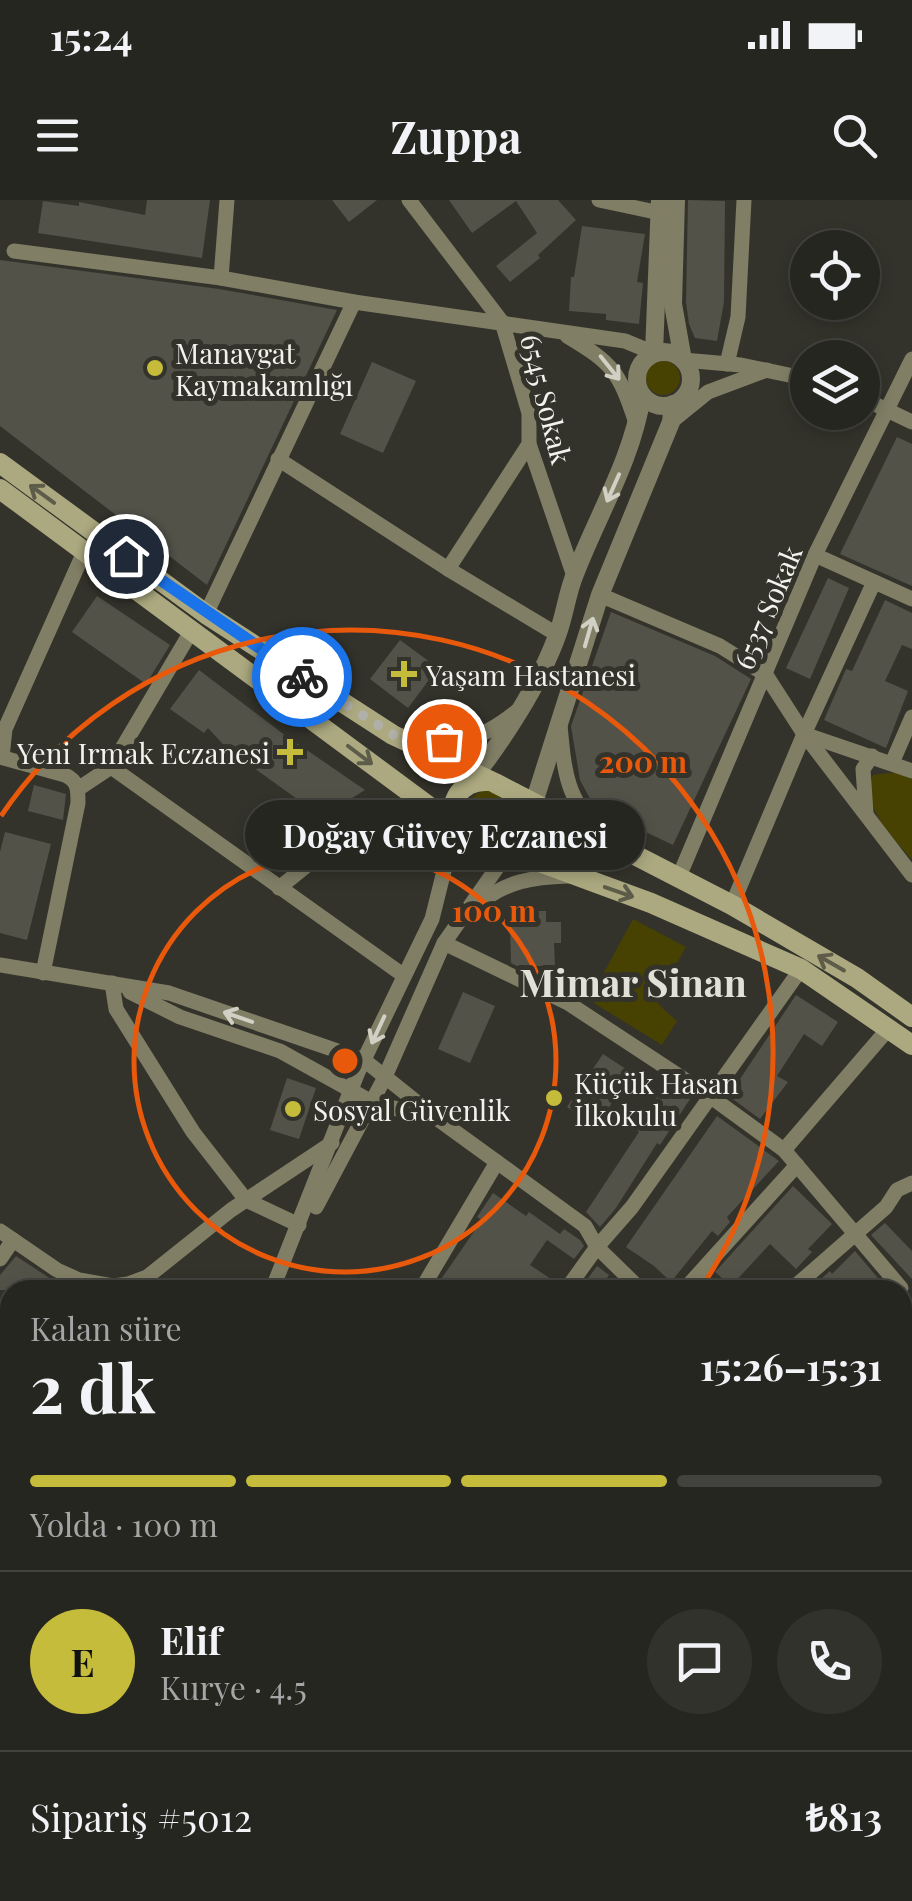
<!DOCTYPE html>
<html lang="tr">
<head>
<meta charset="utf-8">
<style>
	body { margin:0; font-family:"Playfair Display",serif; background:#32322d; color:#f1f3f6; height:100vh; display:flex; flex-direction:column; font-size:38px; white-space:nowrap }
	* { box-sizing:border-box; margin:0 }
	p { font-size:32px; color:#a4a5a5 }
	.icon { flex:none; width:55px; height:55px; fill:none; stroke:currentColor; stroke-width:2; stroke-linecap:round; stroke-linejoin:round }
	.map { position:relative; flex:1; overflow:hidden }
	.details { position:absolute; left:0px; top:1080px; width:912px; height:622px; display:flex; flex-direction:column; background:#262620; border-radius:30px 30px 0 0; box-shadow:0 5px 15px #0003,0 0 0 2px #42433e }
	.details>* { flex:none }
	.fabs { position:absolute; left:790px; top:30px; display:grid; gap:20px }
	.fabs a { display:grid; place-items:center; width:90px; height:90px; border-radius:50%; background:#262620; box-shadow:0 5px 15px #0003,0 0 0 2px #42433e; font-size:50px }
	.pin { position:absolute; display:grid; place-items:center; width:85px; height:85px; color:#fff; margin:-42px; border:5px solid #fff; border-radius:50%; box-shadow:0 2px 10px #0007 }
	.courier { position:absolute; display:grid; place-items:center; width:100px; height:100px; margin:-50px; border:8px solid #1a73e8; border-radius:50%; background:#fff; color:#222; box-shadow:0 2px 12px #0007 }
	.bubble { position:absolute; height:70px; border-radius:35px; background:#262620; box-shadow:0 5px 15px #0003,0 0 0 2px #42433e; font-size:32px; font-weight:700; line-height:70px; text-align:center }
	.overview em { font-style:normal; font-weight:700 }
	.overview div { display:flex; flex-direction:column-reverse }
	.overview { display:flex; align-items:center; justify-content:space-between; height:170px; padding:0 30px }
	h1 { font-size:65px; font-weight:700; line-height:75px }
	.bar { display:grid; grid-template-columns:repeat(4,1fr); gap:15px 10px; align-content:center; height:120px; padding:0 30px }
	.bar i { height:12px; border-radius:8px; background:#42433e }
	.bar .active { background:#c6bc3c }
	.bar p { grid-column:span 4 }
	.line { display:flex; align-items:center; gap:25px; padding:0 30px; border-top:2px solid #42433e }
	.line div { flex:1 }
	.round { display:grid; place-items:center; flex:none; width:105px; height:105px; border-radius:52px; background:#32322d }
	.status { display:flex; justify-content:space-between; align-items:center; height:70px; padding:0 50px; background:#262620; direction:ltr }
	.status svg { height:28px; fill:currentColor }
	header { display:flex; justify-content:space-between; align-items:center; height:130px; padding:0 30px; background:#262620; font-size:45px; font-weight:700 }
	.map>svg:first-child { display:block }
</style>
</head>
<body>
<div class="status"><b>15:24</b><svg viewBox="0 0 49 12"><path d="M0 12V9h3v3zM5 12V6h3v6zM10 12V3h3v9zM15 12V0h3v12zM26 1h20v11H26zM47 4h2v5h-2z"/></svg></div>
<header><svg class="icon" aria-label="menu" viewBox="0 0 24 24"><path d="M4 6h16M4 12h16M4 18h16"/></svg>Zuppa<svg class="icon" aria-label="search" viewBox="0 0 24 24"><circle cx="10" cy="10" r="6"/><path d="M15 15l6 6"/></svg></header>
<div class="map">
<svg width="912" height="1701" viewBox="0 0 912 1701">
	<rect width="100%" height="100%" fill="#33332b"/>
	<g fill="#474201">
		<circle cx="663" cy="178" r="17"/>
		<path d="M898 572 912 579V660C892 635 861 609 873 575Z"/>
		<circle cx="490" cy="614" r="24"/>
		<path d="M633 719 686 747 658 796 659 805 677 821 662 845 589 800Z"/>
		<path d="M910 1517 912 1639 903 1640 902 1550Z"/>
	</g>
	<g fill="#525249">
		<path d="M147 0H210L202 58 38 33 43 1 79 6V2L145 15Z"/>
		<path d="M332 0H377L349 22Z"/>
		<path d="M449 0H558L576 20 538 55 540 58 510 82 496 66 537 33 516 1 472 33Z"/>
		<path d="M688 0 725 1 724 102 717 141 695 138 689 124 686 102Z"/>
		<path d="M582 26 645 34 637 82 643 83 639 124 606 120V114L569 111 571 77H574Z"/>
		<path d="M0 60 219 89 337 110 207 385 0 226Z"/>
		<path d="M372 162 416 181 383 253 340 234Z"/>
		<path d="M897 237 912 244V386L840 354Z"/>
		<path d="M828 378 849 388 810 479 786 468Z"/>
		<path d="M97 396 170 445 146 484 72 432Z"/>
		<path d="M885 400 912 413V449L902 445 885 481 908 491 886 548 824 520 846 469 852 471Z"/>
		<path d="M611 412 715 456 751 479 673 645 595 608 580 580 571 526Z"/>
		<path d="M400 440 438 468 408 508 370 479Z"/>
		<path d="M199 470 282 533 365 590 322 617 247 563 244 567 208 528 204 533 170 509Z"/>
		<path d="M34 585 66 594 63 620 28 611Z"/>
		<path d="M5 632 51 644 27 740 0 733V652Z"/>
		<path d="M518 711H546V722H561V743H554L555 766H517L511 763 510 721H519Z"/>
		<path d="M463 792 495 806 470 863 438 849Z"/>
		<path d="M796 795 838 822 822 846 804 834 777 876 788 882 760 919 726 894 734 883 736 885Z"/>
		<path d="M603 854 632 873 596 927 567 907Z"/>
		<path d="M287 878 316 888 299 939 270 930Z"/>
		<path d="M666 881 690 899 660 945 657 943 616 1008 600 1027 586 1012 639 932 636 930Z"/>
		<path d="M717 916 779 961 727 1017 730 1022 718 1036 712 1031 671 1082 654 1066 626 1047Z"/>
		<path d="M793 986 832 1024 808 1049 812 1052 796 1069 770 1044 731 1086 715 1072Z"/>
		<path d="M493 993 526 1016 529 1012 560 1034 564 1029 580 1040 584 1046 574 1059 547 1040 530 1065 557 1083 555 1090H496L482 1080 475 1090H444L437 1085 482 1020 477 1017Z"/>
		<path d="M885 1023 912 1051V1079L871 1035Z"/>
		<path d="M855 1051 888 1090H808L830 1071 832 1074Z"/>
		<path d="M16 1056 51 1079 68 1090H0V1075Z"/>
		<path d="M597 1066 609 1075 598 1090H584L581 1088Z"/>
	</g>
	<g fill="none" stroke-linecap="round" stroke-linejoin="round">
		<g stroke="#807e65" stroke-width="15">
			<path d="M409 0 502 122 529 213V244L574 376"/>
			<path d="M599 0 660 13"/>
			<path d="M14 51 221 78 354 102 625 141 654 153"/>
			<path d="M221 78 227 0"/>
			<path d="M567 136C614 164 619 172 636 223"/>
			<path d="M683 160 741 165 808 179"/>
			<path d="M727 164 738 117 744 0"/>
			<path d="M862 198 912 222"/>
			<path d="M671 222 708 192 767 170"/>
			<path d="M278 259 448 369 558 435"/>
			<path d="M815 355 912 399"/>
			<path d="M448 369 529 244"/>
			<path d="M600 395 720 446 766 475 804 534 912 675"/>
			<path d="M206 414 354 102"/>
			<path d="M560 525C564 569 566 600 600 631"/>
			<path d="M804 534 912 571"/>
			<path d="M404 536C457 543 474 546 517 511"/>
			<path d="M0 557 65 575C78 581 78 589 78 603L43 773"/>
			<path d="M2 557 5 529 84 352"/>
			<path d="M892 563 912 517"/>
			<path d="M111 567 403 775"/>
			<path d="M78 589 111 567 192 430"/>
			<path d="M415 597 445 666"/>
			<path d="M866 613 863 569 872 556"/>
			<path d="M678 679 815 355 912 159"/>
			<path d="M279 688 374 611"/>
			<path d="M479 704C506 681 533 677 568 676"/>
			<path d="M732 705 804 534 874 382"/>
			<path d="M444 743 568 803 711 897 784 950"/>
			<path d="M0 765 169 793 364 860 439 920 585 1026 597 1047 641 1090"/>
			<path d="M112 783 116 809 193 932 246 1000 299 1025"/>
			<path d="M130 792 180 817 280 851 372 902 430 918"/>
			<path d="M889 828 784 950 901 1088"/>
			<path d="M316 1007 384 879 444 743 515 642"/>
			<path d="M0 1031 57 1070 79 1080 113 1086 128 1084 147 1077 231 1010 332 943"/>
			<path d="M0 1059 13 1040"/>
			<path d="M272 1090 358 872 432 719 445 667 452 616"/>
			<path d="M421 1090 497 962"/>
			<path d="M566 1090 597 1047 632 1007 801 769"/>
			<path d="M684 1090 797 965"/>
			<path d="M791 1090 886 1007 897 990 912 983"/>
			<path d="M902 1211 912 1201"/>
			<path d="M0 1269H10"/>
			<path d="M902 1332 912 1333"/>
			<path d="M0 1389 10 1390"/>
			<path d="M902 1470 912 1467"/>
			<path d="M0 1580H10"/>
			<path d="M0 1643 10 1641"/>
			<path d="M902 1657 904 1650 912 1646"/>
			<path d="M408 1698 435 1692"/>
			<path d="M157 1701 158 1692"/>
			<path d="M664 1701H733"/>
			<path d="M898 1701 899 1692"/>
		</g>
		<g stroke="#807e65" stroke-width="18">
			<path d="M676 0 673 104 683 160"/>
			<circle cx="664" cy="179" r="27"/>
			<path d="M654 153 660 0"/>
			<path d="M468 584C501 544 541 482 558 433 565 414 567 393 575 374 598 314 632 260 642 196"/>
			<path d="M530 615 600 395 671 222 673 204"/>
		</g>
		<g stroke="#aca980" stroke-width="20">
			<path d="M0 263 206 414 393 535 495 583 732 705 857 778 912 817"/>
			<path d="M0 289 469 636 651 703 801 769 912 845"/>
			<path d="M462 631C443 607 459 579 488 581"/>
			<path d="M496 647 516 642 527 625 525 604 514 593"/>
		</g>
	</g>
	<defs><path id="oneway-shaft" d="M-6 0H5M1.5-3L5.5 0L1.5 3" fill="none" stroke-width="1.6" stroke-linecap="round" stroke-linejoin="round" transform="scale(2.5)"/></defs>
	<g stroke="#d0d0c4">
		<use href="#oneway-shaft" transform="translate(610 168) rotate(51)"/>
		<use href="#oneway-shaft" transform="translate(613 288) rotate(114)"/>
		<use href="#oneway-shaft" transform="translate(589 432) rotate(-74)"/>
		<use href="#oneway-shaft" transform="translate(238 817) rotate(-161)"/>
		<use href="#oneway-shaft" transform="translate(378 830) rotate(115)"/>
	</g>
	<g stroke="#5d5c49">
		<use href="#oneway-shaft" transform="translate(42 294) rotate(-144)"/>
		<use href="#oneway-shaft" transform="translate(360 555) rotate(37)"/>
		<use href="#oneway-shaft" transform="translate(619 692) rotate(19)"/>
		<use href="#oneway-shaft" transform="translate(831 763) rotate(-150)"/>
	</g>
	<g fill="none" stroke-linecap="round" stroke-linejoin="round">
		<path stroke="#b0b0a9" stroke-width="10" stroke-dasharray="0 18" d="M302 477 394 535 444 541"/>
		<path stroke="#1a73e8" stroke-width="12" d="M126 356 302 477"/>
	</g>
	<g fill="none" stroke="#e8590c" stroke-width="5">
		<circle cx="345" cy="861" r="211"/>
		<path d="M1 616A422 422 0 0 1 701 1088"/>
	</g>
	<g fill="#c6bc3c" stroke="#33332b" stroke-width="4">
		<circle cx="155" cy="168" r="10"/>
		<path d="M399 459h10v10h10v10h-10v10h-10v-10h-10v-10h10z"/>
		<path d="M285 537h10v10h10v10h-10v10h-10v-10h-10v-10h10z"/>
		<circle cx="554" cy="898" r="10"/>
		<circle cx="293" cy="909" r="10"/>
	</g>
	<g text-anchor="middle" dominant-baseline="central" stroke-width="10" stroke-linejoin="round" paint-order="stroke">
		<g font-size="28" fill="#f3f3ed" stroke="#33332b" text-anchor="start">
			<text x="175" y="152">Manavgat<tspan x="175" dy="32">Kaymakamlığı</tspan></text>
			<text x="426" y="474">Yaşam Hastanesi</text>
			<text x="270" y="552" text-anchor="end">Yeni Irmak Eczanesi</text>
			<text x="574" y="882">Küçük Hasan<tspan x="574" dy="32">İlkokulu</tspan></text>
			<text x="313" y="909">Sosyal Güvenlik</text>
		</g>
		<g font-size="28" fill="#f3f3ed" stroke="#33332b">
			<text transform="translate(547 199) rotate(76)">6545 Sokak</text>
			<text transform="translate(767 407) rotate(-67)">6537 Sokak</text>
		</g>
		<g font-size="38" font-weight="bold" fill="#e1e1d7" stroke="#33332b">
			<text x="633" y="781">Mimar Sinan</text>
		</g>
	</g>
	<circle cx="345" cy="861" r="15" fill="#e8590c" stroke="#33332b" stroke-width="5"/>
	<g font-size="30" text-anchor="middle" font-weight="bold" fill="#e8590c" stroke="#33332b" stroke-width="10" stroke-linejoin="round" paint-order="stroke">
		<text x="643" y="573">200 m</text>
		<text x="494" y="722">100 m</text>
	</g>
</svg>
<div class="fabs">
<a><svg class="icon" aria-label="locate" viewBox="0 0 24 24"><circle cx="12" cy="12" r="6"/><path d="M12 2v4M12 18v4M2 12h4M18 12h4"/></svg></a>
<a><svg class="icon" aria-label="layers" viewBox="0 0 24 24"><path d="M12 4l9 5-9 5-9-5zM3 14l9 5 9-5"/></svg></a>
</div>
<div class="pin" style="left:444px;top:541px;background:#ea580c"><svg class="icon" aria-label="bag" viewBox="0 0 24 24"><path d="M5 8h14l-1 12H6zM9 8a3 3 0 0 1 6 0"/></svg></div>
<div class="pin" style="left:126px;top:356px;background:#1f2937"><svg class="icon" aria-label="home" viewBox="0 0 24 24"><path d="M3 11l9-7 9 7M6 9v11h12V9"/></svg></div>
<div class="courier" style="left:302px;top:477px"><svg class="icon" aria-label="bike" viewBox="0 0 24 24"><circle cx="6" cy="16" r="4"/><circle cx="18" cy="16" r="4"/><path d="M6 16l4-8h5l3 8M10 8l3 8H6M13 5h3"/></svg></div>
<div class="bubble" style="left:245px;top:600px;width:400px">Doğay Güvey Eczanesi</div>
<section class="details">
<div class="overview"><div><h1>2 dk</h1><p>Kalan süre</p></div><em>15:26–15:31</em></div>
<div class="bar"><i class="active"></i><i class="active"></i><i class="active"></i><i></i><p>Yolda · 100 m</p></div>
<div class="line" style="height:180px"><b class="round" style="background:#c6bc3c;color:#111">E</b><div><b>Elif</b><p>Kurye · 4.5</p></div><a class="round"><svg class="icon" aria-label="chat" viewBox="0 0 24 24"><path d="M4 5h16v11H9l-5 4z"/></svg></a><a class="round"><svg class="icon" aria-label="phone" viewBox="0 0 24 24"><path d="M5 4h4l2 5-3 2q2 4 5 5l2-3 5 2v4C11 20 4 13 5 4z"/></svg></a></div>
<div class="line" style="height:130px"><div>Sipariş #5012</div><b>₺813</b></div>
</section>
</div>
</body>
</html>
